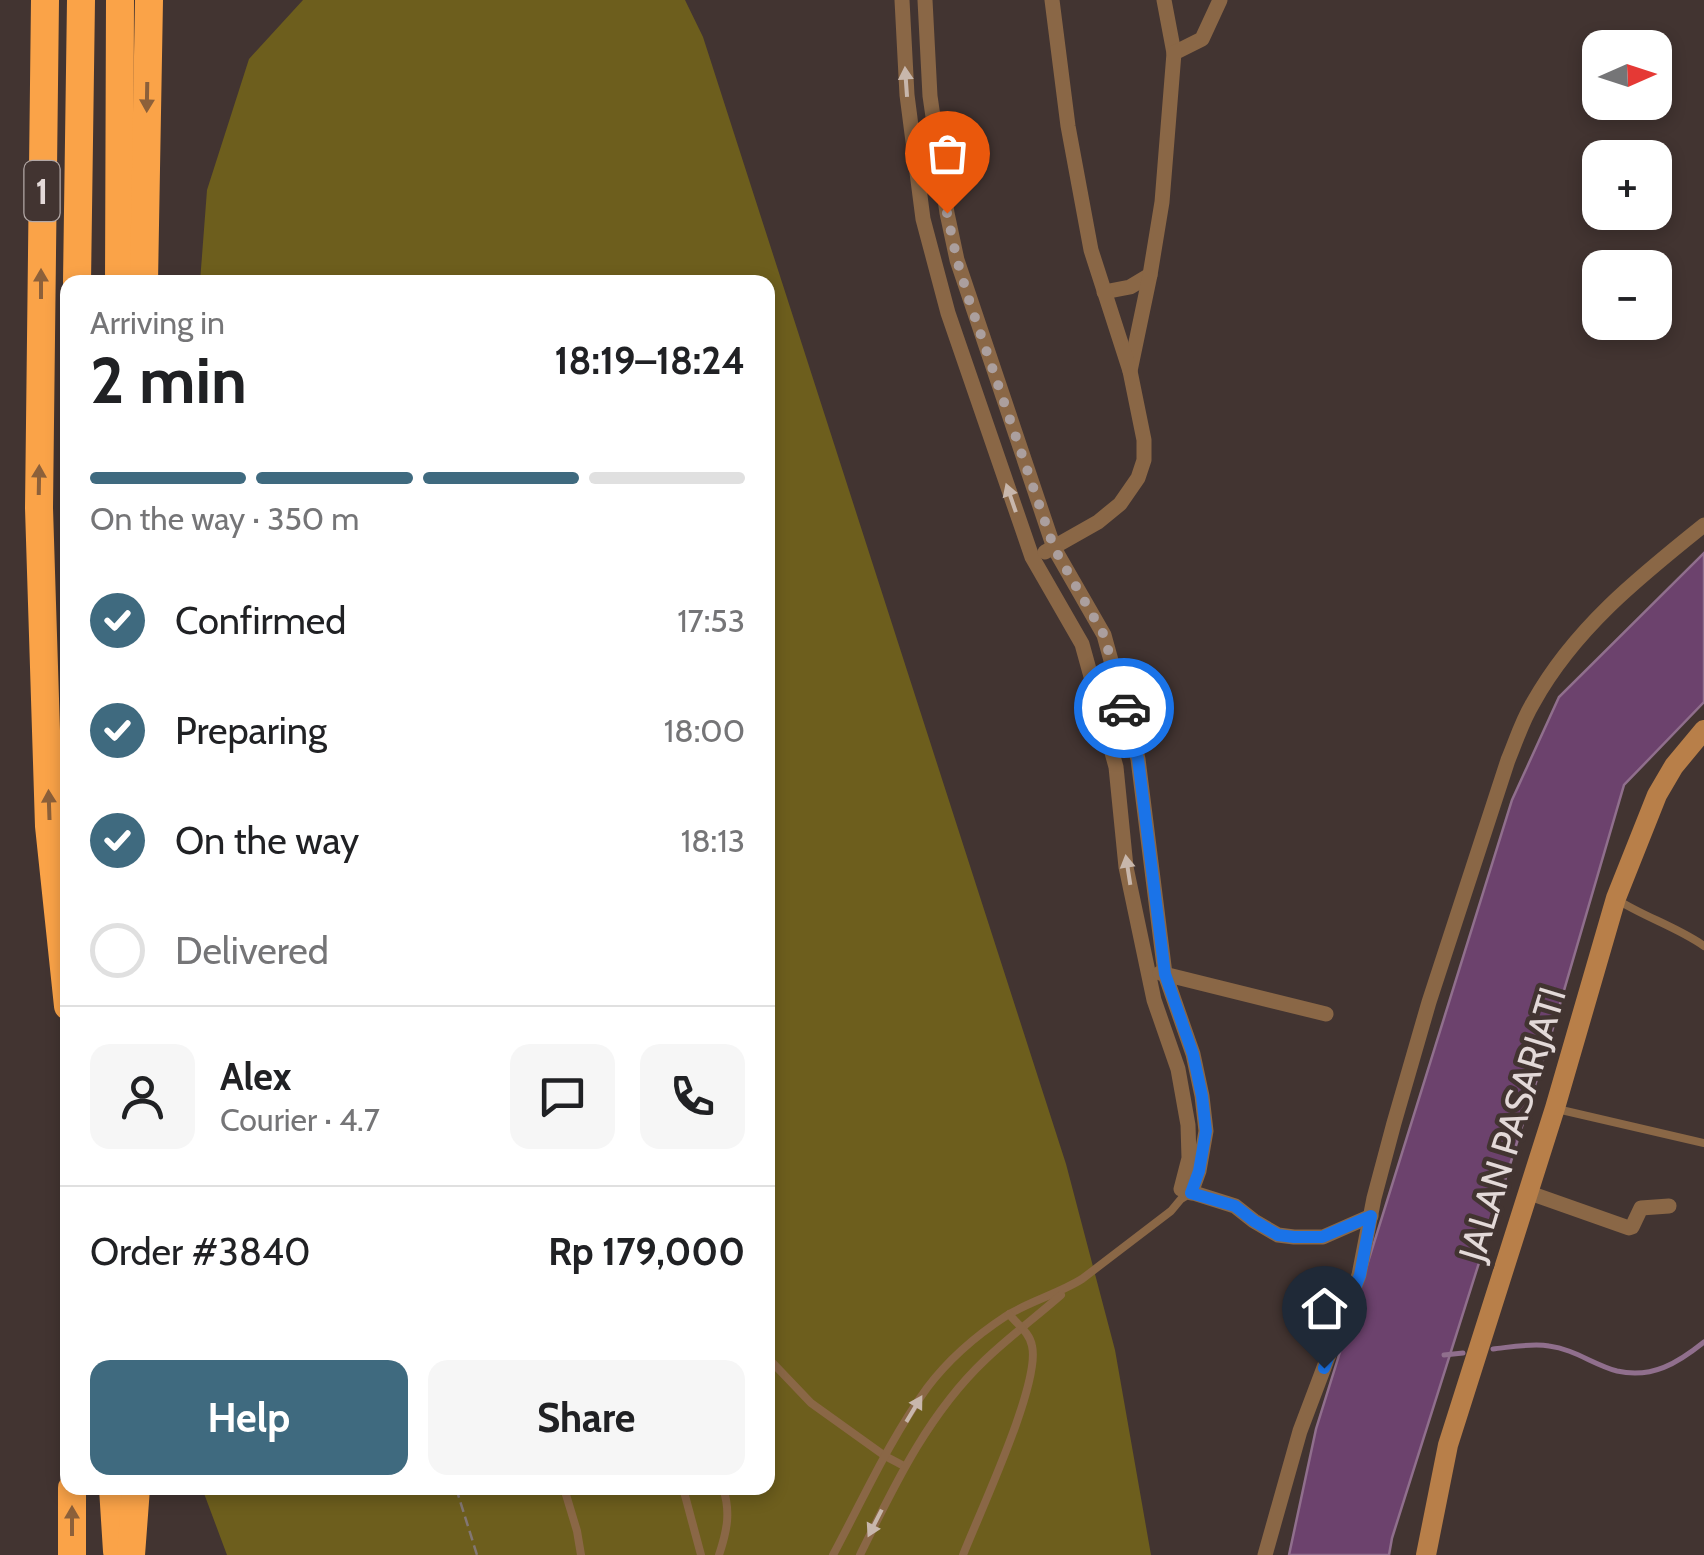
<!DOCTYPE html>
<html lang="en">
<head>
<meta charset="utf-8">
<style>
	body { margin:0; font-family:Cabin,sans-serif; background:#f6f6f6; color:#202124; height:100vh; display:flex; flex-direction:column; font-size:38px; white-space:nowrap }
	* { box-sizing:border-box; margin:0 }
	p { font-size:32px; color:#757577 }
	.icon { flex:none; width:55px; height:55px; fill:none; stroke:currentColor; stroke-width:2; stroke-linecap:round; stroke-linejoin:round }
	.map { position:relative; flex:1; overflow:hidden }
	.panel { position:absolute; left:60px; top:275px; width:715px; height:1220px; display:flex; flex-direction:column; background:#fff; border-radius:20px; box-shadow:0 5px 15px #0003 }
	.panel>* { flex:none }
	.needle { width:65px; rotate:87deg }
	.buttons { position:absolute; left:1582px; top:30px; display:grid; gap:20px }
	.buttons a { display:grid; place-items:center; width:90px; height:90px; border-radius:20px; background:#fff; box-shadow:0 5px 15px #0003; font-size:50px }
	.pin { position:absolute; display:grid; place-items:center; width:85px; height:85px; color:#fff; margin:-102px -42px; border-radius:50% 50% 50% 0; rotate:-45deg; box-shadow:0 0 10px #0007 }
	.pin .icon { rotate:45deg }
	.courier { position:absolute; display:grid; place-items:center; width:100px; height:100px; margin:-50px; border:8px solid #1a73e8; border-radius:50%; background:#fff; color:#222; box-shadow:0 2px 12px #0007 }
	.head em { font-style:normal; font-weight:700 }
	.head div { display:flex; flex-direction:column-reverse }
	.head { display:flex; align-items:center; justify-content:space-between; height:170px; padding:0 30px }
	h1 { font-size:65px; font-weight:700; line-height:75px }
	.bar { display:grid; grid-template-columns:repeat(4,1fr); gap:15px 10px; align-content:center; height:120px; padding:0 30px }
	.bar i { height:12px; border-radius:8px; background:#e0e0e0 }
	.bar .active { background:#3f6a7f }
	.bar p { grid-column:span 4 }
	.line { display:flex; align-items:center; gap:25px; padding:0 30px; border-top:2px solid #e0e0e0 }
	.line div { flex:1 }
	.round { display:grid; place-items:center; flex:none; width:105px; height:105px; border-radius:20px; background:#f6f6f6 }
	ol { padding:0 30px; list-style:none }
	li { display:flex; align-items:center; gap:30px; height:110px }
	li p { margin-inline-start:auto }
	li .icon { padding:10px; border-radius:50%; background:#3f6a7f; color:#fff; stroke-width:4 }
	li:last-child { color:#757577 }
	li i { width:55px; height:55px; border:5px solid #e0e0e0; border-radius:50% }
	.primary-button { display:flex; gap:20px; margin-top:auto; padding:20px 30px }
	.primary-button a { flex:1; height:115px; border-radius:20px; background:#3f6a7f; color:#fff; font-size:40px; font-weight:700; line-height:115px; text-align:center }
	.primary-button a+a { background:#f6f6f6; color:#202124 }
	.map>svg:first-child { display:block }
</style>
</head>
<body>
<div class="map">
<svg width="1704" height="1555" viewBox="0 0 1704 1555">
	<rect width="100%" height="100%" fill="#423431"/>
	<path fill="#6d5e1d" d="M303 0H685L703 37 1066 1164 1115 1350 1151 1555H227L202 1488H768V282H200L207 190 249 59Z"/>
	<path fill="#6c426d" stroke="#906f8d" stroke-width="2.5" d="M1704 553V702L1624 785 1551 1035 1392 1538 1389 1555H1289L1316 1429 1512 800 1559 697Z"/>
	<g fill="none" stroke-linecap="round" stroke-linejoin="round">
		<g stroke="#906f8d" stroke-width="5">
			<path d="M1493 1349C1511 1347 1532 1343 1549 1346 1574 1349 1594 1365 1617 1371 1652 1379 1678 1363 1704 1342"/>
			<path d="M1444 1355 1463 1353"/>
		</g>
		<path stroke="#827673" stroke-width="2.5" stroke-dasharray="10 5" stroke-linecap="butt" d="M456 1488 477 1555"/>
		<g stroke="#8a6746" stroke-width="8">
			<path d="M1616 899C1644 917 1677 927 1704 946"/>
			<path d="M1557 1109 1704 1143"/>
			<path d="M768 1358 811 1403 885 1456 904 1466"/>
			<path d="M564 1488 577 1531 581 1555"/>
			<path d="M683 1488 701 1555"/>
			<path d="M719 1555C727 1531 731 1512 723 1488"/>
			<path d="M833 1555C863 1499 890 1439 927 1388 948 1360 977 1335 1006 1316 1030 1301 1058 1294 1082 1279L1171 1211 1181 1199 1189 1194"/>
			<path d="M860 1555C894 1486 928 1414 985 1360 1009 1337 1036 1317 1061 1295"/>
			<path d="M963 1555C979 1514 1041 1383 1032 1346 1030 1333 1017 1324 1009 1314"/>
		</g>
		<g stroke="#8a6746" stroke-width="15">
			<path d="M902 0 907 95 923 219 948 313 1032 557 1082 644 1116 767 1126 867 1154 1000 1178 1069 1188 1125 1189 1158 1181 1189 1235 1206 1254 1221 1278 1235 1294 1237H1323L1371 1216"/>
			<path d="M925 0 930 96 947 213 957 260 1054 548 1104 635 1138 759 1165 974 1193 1054 1202 1096 1206 1131 1199 1171 1191 1193"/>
			<path d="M1164 0 1174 53"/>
			<path d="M1104 292 1130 287 1150 275"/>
			<path d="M1130 371 1150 275 1162 202 1174 53 1202 39 1220 0"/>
			<path d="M1045 552 1098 522 1120 504 1138 478 1144 460V440L1130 371 1091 250 1068 126 1052 0"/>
			<path d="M1160 973 1326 1014"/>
			<path d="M1527 1192 1629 1228 1632 1227 1641 1208 1669 1206"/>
			<path d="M1265 1555 1300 1431 1359 1275 1374 1198 1394 1123 1429 1002 1508 760C1516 741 1522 721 1533 703 1574 629 1639 577 1704 525"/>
		</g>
		<path stroke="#b87f49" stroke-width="20" d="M1426 1555 1448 1445 1555 1108 1616 898 1657 795 1674 766 1704 730"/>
		<g stroke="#faa348" stroke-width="28">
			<path d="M45 0 39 508 49 826 68 1006"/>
			<path d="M77 282 81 0"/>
			<path d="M119 282 120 0"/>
			<path d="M144 282 149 0"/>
			<path d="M113 1488 117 1551"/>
			<path d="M72 1555V1488"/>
			<path d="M131 1555 136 1488"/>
		</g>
	</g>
	<defs><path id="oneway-solid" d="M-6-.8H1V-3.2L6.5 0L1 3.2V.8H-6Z" transform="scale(2.5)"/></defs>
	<g fill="#c8b7ac">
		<use href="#oneway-solid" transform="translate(906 82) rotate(-94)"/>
		<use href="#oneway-solid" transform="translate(1011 498) rotate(-109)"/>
		<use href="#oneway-solid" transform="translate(1128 870) rotate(-99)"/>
		<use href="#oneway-solid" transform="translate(914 1409) rotate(-59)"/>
		<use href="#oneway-solid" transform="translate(875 1523) rotate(117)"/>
	</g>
	<g fill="#8c603a">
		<use href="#oneway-solid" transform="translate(147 97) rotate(91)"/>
		<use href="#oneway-solid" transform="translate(41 284) rotate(-90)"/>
		<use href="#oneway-solid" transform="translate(39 480) rotate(-89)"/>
		<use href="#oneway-solid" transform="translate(49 805) rotate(-92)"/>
		<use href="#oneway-solid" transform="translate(72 1521) rotate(-90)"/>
	</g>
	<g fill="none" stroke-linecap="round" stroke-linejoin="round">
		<path stroke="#ab9f9e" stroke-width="10" stroke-dasharray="0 18" d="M947 213 957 260 970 303 1054 548 1104 635 1124 708"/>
		<path stroke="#1a73e8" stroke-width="12" d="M1124 708 1138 759 1165 974 1193 1054 1202 1096 1206 1131 1199 1171 1191 1193 1235 1206 1254 1221 1278 1235 1294 1237H1322L1371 1216 1360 1275 1324 1368"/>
	</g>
	<g text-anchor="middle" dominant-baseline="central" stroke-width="9" stroke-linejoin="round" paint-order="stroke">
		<rect fill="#423431" stroke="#b3a8a6" stroke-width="2.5" x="24.5" y="161" width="35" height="60" rx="8"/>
		<g font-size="35" font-weight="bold" fill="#e3d9d8">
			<text x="42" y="191">1</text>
		</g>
		<g font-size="38" fill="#e3d9d8" stroke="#423431">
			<text transform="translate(1512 1124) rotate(-73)">JALAN PASARJATI</text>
		</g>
	</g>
</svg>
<div class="buttons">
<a><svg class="needle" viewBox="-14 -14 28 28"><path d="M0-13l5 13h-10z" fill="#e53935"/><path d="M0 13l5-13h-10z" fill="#757577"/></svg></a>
<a>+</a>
<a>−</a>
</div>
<div class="pin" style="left:947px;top:213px;background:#ea580c"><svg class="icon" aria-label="bag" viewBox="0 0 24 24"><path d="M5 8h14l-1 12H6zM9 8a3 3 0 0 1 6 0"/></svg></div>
<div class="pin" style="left:1324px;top:1368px;background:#1f2937"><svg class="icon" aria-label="home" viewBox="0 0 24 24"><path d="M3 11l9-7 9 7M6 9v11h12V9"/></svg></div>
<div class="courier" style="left:1124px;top:708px"><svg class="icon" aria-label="car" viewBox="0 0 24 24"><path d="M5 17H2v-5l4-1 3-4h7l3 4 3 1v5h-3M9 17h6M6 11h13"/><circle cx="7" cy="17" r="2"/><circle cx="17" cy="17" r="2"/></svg></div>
<section class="panel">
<div class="head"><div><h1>2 min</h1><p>Arriving in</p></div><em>18:19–18:24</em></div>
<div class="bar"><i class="active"></i><i class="active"></i><i class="active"></i><i></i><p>On the way · 350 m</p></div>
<ol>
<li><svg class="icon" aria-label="check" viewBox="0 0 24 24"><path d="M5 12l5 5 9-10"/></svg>Confirmed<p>17:53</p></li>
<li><svg class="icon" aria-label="check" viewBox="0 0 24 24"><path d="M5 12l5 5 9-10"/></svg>Preparing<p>18:00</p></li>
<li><svg class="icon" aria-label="check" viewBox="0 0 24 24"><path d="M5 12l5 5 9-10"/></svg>On the way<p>18:13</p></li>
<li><i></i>Delivered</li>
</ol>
<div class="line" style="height:180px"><a class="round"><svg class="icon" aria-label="person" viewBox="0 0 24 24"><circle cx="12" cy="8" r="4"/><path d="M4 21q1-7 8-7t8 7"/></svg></a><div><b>Alex</b><p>Courier · 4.7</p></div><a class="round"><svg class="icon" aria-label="chat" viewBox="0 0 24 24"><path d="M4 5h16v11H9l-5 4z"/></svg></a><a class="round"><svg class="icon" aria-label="phone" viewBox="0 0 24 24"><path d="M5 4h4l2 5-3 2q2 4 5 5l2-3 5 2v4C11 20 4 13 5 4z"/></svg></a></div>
<div class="line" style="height:130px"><div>Order #3840</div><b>Rp 179,000</b></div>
<div class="primary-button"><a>Help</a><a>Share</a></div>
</section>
</div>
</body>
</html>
